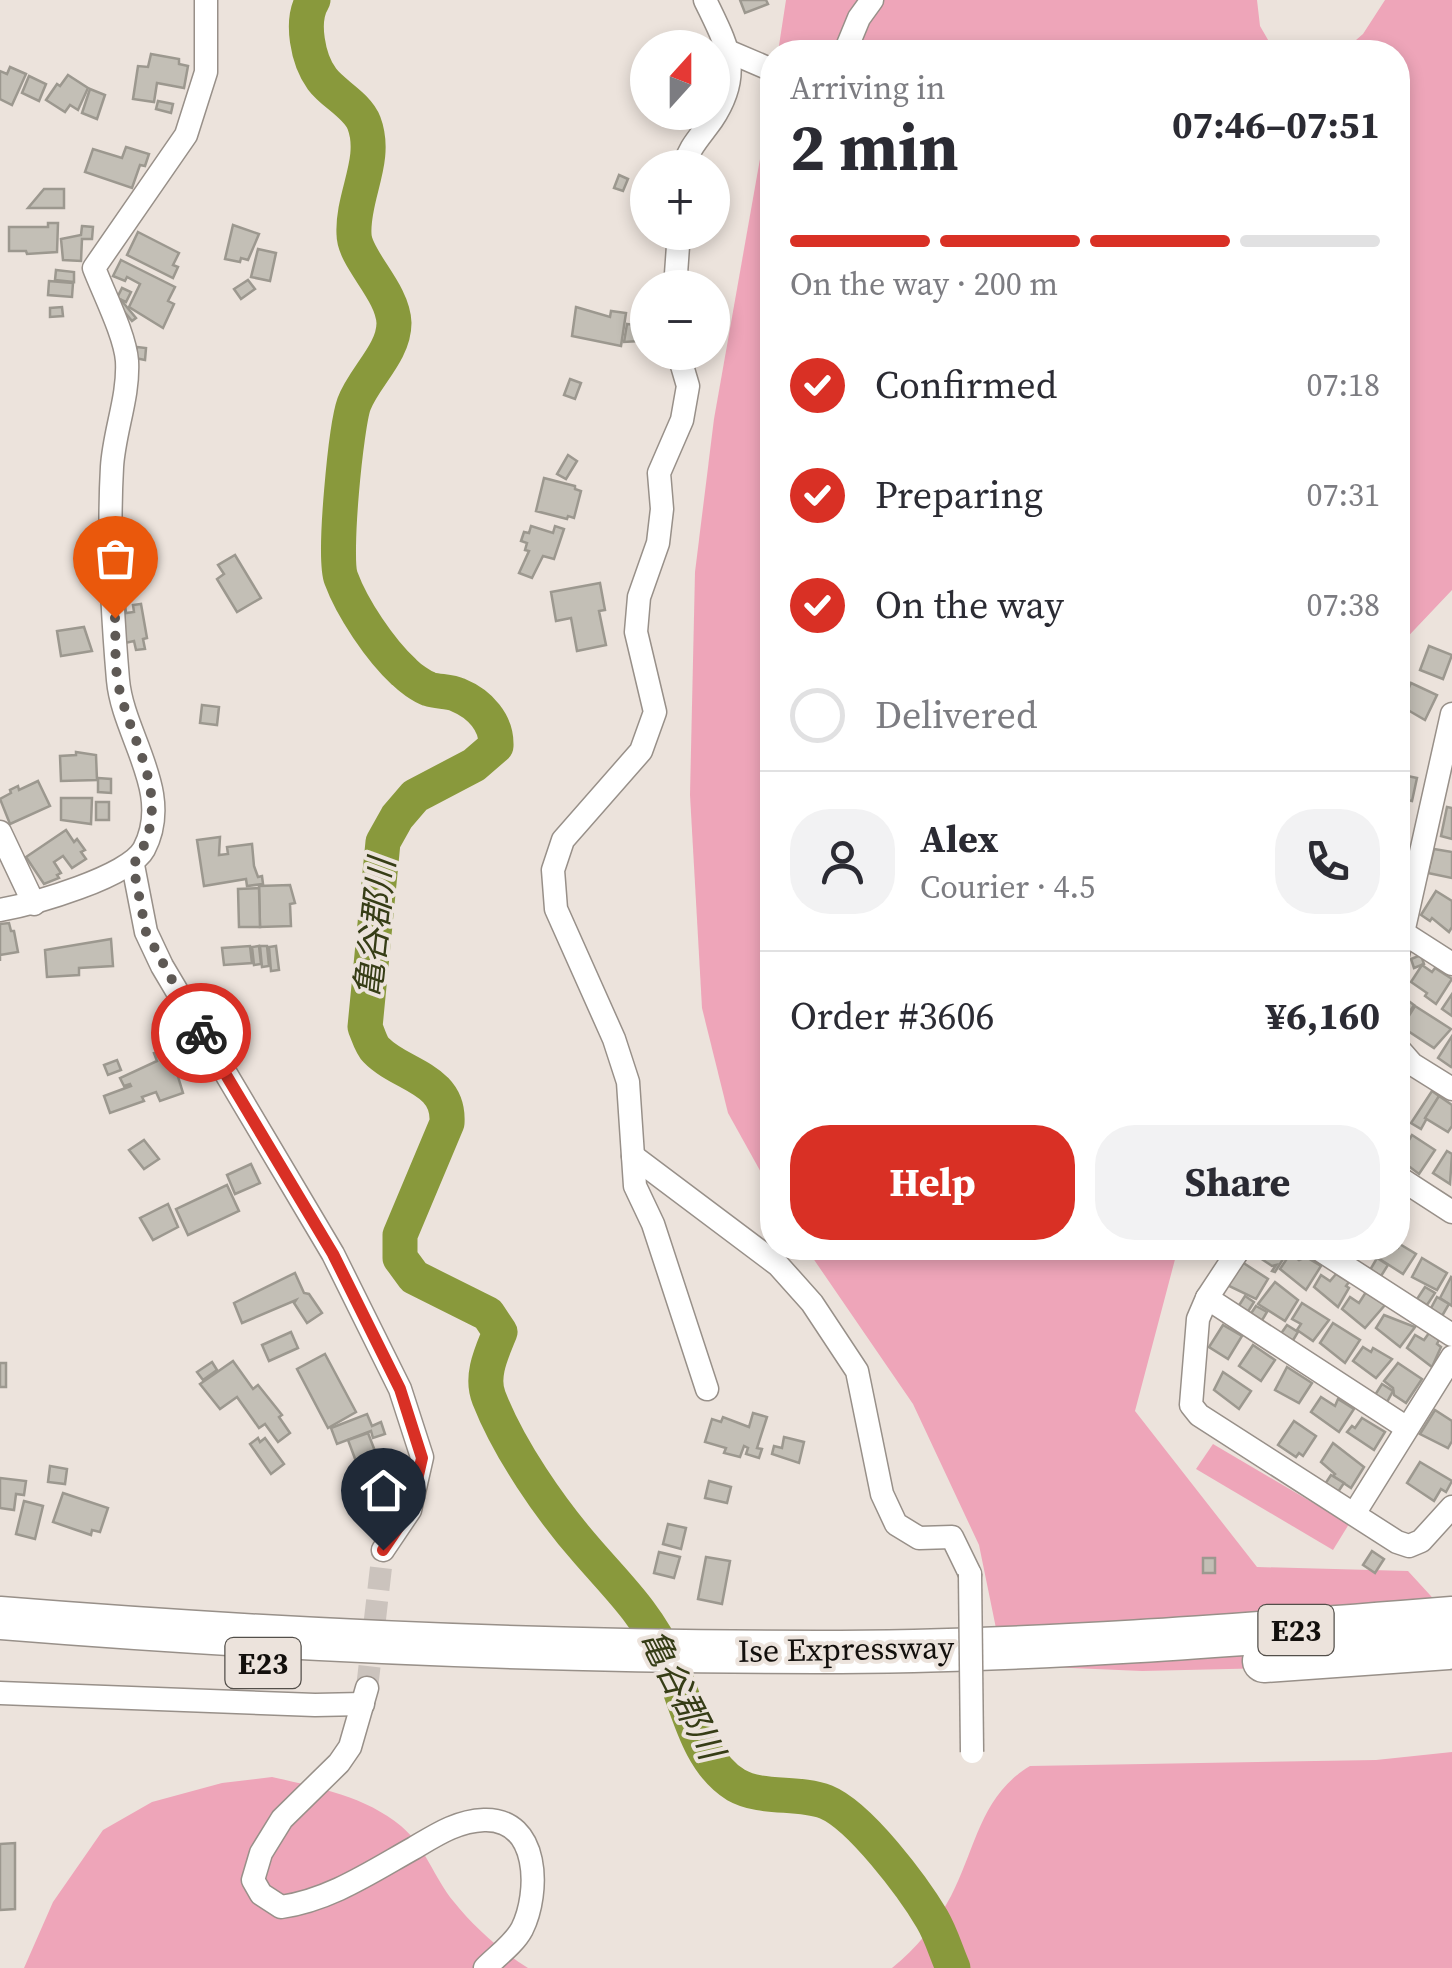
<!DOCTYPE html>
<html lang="en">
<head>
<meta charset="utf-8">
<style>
	body { margin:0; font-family:"Source Serif 4","Noto Sans JP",serif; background:#f2f2f3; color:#2b2b33; height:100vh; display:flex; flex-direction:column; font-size:38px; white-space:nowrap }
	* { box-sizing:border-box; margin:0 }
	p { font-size:32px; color:#7c7c81 }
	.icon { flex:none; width:55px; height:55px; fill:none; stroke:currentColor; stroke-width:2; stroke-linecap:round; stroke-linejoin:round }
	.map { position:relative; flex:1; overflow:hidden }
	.drawer { position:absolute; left:760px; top:40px; width:650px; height:1220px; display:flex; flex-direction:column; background:#fff; border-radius:40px; box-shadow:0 5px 15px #0003 }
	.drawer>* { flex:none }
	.needle { width:65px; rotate:21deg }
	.buttons { position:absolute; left:630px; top:30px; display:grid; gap:20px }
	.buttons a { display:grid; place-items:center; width:100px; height:100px; border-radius:50%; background:#fff; box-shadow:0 5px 15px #0003; font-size:50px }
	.pin { position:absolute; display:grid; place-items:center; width:85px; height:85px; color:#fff; margin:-102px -42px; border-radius:50% 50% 50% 0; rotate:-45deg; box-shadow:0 0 10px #0007 }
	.pin .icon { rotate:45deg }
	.courier { position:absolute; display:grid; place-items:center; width:100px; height:100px; margin:-50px; border:8px solid #d93025; border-radius:50%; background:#fff; color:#222; box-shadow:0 2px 12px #0007 }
	.summary em { font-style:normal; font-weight:700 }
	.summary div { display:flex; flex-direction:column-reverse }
	.summary { display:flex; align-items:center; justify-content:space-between; height:170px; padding:0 30px }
	h1 { font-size:65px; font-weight:700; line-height:75px }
	.bar { display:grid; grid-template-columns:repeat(4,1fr); gap:15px 10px; align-content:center; height:120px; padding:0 30px }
	.bar i { height:12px; border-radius:8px; background:#e1e1e2 }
	.bar .selected { background:#d93025 }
	.bar p { grid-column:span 4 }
	.line { display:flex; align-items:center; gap:25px; padding:0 30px; border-top:2px solid #e1e1e2 }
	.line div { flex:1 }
	.round { display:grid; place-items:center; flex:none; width:105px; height:105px; border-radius:40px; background:#f2f2f3 }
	ol { padding:0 30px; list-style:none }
	li { display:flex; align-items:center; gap:30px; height:110px }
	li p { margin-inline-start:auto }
	li .icon { padding:10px; border-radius:50%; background:#d93025; color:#fff; stroke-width:4 }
	li:last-child { color:#7c7c81 }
	li i { width:55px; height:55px; border:5px solid #e1e1e2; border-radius:50% }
	.cta { display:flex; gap:20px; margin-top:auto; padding:20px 30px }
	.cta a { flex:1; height:115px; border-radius:40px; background:#d93025; color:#fff; font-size:40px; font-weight:700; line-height:115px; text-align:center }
	.cta a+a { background:#f2f2f3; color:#2b2b33 }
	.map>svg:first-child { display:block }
</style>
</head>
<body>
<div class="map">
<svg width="1452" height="1968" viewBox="0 0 1452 1968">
	<rect width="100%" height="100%" fill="#ece3dc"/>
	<g fill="#eea5b9">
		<path d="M786 0H1257L1260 26 1275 52H778Z"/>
		<path d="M1385 0H1452V590L1398 647V52H1342L1363 34Z"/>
		<path d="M772 91V1192L728 1113 702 1008 690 795 695 572 714 419Z"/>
		<path d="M806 1248H1178L1135 1411 1257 1567 1408 1571 1452 1619V1664L1142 1671 1025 1666 998 1638 979 1545 913 1404Z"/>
		<path d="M1213 1444 1349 1524 1333 1550 1196 1469Z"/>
		<path d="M1452 1752V1968H892C916 1949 937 1923 951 1896 976 1848 980 1796 1030 1766L1376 1760Z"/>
		<path d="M272 1777C316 1787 365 1796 401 1826 425 1846 434 1878 454 1902 474 1927 501 1951 528 1968H24L53 1902 103 1830 152 1802 222 1783Z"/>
	</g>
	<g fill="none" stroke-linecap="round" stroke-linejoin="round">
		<path stroke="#89993c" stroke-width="35" d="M313 0C300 21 308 60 322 79 333 94 357 105 364 123 378 160 352 196 354 234 354 259 393 291 394 323 394 353 364 377 354 404 346 426 333 558 341 578 352 608 380 650 404 672 410 678 421 686 429 689 438 692 449 691 458 695 480 704 497 723 496 746L474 765 415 796 397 817 383 842 365 1027C368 1034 371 1045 376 1050 401 1076 450 1078 447 1123L400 1235V1258L414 1277 488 1314 500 1332C492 1352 480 1376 489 1398 509 1449 550 1509 587 1551 619 1588 647 1614 668 1660 687 1699 695 1760 736 1785 762 1800 798 1791 826 1802 860 1816 913 1887 932 1919 941 1934 946 1952 953 1968"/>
	</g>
	<g fill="#c3bfb6" stroke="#9c988f" stroke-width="2.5">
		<path d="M740 0H766L768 4 745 13Z"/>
		<path d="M151 54 179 59V64L188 66 184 88 157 83 154 102 133 99 138 66 148 67Z"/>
		<path d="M10 67 26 74 12 105 0 99V71L7 74Z"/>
		<path d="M68 75 88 88 78 110 70 105 65 112 46 100 57 84 60 86Z"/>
		<path d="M29 76 46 84 39 101 22 93Z"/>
		<path d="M90 89 105 95 97 119 82 113Z"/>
		<path d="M158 101 173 104 171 113 156 109Z"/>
		<path d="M126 147 149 154 145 166 140 165 132 188 85 172 93 149 122 158Z"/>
		<path d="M619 175 628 179 623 191 614 188Z"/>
		<path d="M44 189H64V208H28Z"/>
		<path d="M48 223H58L57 252 27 254 26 251H9V227H48Z"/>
		<path d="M233 225 259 234 248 260 241 258 240 262 225 259Z"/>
		<path d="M82 226 93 227 92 239H82L81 261 63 260 61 239 81 235Z"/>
		<path d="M138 232 179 253 173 265 178 267 173 278 127 255Z"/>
		<path d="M258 249 276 253 270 281 251 277Z"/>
		<path d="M121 260 175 287 168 301 174 304 163 328 129 307 140 284 127 277 125 281 113 276Z"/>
		<path d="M56 270 74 272V282L55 280Z"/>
		<path d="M248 280 255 289 241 299 234 289Z"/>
		<path d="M49 281 73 283 72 297 48 295Z"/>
		<path d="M122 288 131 292 126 302 117 298Z"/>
		<path d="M121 300 136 318 132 321 117 303Z"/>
		<path d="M62 307 63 316 50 317V308Z"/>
		<path d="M576 307 610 317 611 311 626 313 621 346 572 336Z"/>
		<path d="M627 324 643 326 640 341 624 342Z"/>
		<path d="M137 347 146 348 145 360 135 358Z"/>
		<path d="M570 379 581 383 575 399 564 395Z"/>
		<path d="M568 455 577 461 566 479 557 474Z"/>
		<path d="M544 478 575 486V489L581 491 574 518 568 516 567 519 536 511Z"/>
		<path d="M531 526 553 533 555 526 564 529 554 559 543 556 532 578 519 573 529 551 525 550 527 543 521 541 524 532 529 533Z"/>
		<path d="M235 555 261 598 237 612 217 579 224 574 218 565Z"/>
		<path d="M118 563H124V580H132V594H118Z"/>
		<path d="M600 583 605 610 599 611 606 645 577 651 571 618 556 621 551 592Z"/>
		<path d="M125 604 126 613 134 612 133 605 141 604 147 638 143 639 145 649 136 650 134 641 125 643 119 605Z"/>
		<path d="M84 627 92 651 61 656 57 631Z"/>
		<path d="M1429 646 1452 655 1443 679 1420 670Z"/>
		<path d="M1411 683 1437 695 1425 720 1401 706Z"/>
		<path d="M202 705 219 707 217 725 200 723Z"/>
		<path d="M76 752 96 755 97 780 61 781 60 756 76 755Z"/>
		<path d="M1398 774 1417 778 1412 801 1398 798Z"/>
		<path d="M98 778 111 779V793L98 792Z"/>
		<path d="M38 781 50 806 10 824 0 799 11 793 10 790 18 786 19 790Z"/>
		<path d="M61 798H92L91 824 61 820Z"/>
		<rect x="96" y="802" width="13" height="18"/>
		<path d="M1447 807 1452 808V839L1441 836Z"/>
		<path d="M1398 818H1405L1404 841H1398Z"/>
		<path d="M66 830 74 842 77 839 85 850 81 852 86 859 72 868 63 856 54 862 61 873 57 875 59 878 44 884 26 857Z"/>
		<path d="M220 837 219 855 228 854 227 847 252 844 254 866 258 877 262 876 263 884 247 886 246 879 204 886 197 840Z"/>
		<path d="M1434 849 1452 852V878L1428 873Z"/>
		<path d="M290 885 295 903 290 904 291 926 260 927 259 886Z"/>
		<path d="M259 888 260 927H239L238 889Z"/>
		<path d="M1436 891 1452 901V927L1449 932 1432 918 1430 921 1421 915Z"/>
		<path d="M9 923 11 931H14L18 952 0 955V961V924Z"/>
		<path d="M111 939 113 966 79 968V975L47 977 45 950Z"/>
		<path d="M250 946 252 963 224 965 222 948Z"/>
		<path d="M259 946 261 964 254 965 252 947Z"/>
		<path d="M260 946H267L269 966 262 967Z"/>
		<path d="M276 946 279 970 271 971 269 947Z"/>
		<path d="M1421 955 1424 964 1414 968 1411 959Z"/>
		<path d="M1422 965 1432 972 1435 968 1452 979 1436 1004 1425 996 1427 993 1411 982Z"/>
		<path d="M1452 994V1016L1442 1009Z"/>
		<path d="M1406 999 1414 1005 1407 1016 1398 1010Z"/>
		<path d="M1415 1006 1451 1029 1434 1048 1402 1027Z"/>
		<path d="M1452 1036V1065L1451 1067 1438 1058Z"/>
		<path d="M173 1048 176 1056 172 1057 183 1093 160 1101 156 1092 142 1097 144 1101 110 1113 104 1096 131 1086 130 1084 124 1086 120 1078 157 1061 154 1053Z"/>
		<path d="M117 1060 121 1070 108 1075 104 1065Z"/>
		<path d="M1432 1091 1439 1096 1421 1129 1411 1123Z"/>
		<path d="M1439 1096 1452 1105V1126L1448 1132 1425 1118Z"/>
		<path d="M1412 1135 1435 1150 1419 1174 1398 1158Z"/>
		<path d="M144 1140 159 1159 144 1169 129 1150Z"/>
		<path d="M1447 1151 1452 1154 1450 1184 1433 1173Z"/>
		<path d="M251 1164 260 1183 235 1194 227 1175Z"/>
		<path d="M227 1185 239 1211 188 1235 176 1209Z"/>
		<path d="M168 1204 178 1227 153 1240 140 1218Z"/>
		<path d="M1398 1243 1416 1254 1403 1274 1378 1258 1385 1248H1398Z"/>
		<path d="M1251 1248H1290L1275 1272 1272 1271 1276 1265 1272 1266 1260 1258 1262 1255Z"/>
		<path d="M1290 1254 1299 1260 1306 1257 1321 1266 1306 1290 1280 1269Z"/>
		<path d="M1377 1258 1388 1265 1381 1276 1370 1270Z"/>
		<path d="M1422 1258 1447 1273 1437 1290 1412 1277Z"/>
		<path d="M1242 1262 1268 1279 1256 1299 1227 1285Z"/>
		<path d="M295 1273 304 1293 309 1294 322 1313 307 1323 294 1303 296 1300 242 1323 234 1303Z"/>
		<path d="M1336 1274 1349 1282 1346 1286 1349 1288 1338 1307 1314 1287 1321 1275 1330 1281Z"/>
		<path d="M1451 1277 1452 1278V1306L1440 1298Z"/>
		<path d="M1275 1282 1298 1300 1285 1321 1258 1304Z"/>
		<path d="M1425 1287 1435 1293 1427 1305 1417 1299Z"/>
		<path d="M1366 1292 1385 1305 1365 1328 1342 1309 1350 1297 1359 1303Z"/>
		<path d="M1245 1296 1254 1302 1247 1313 1238 1307Z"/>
		<path d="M1437 1297 1449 1304 1442 1316 1430 1310Z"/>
		<path d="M1302 1303 1329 1320 1313 1341 1297 1330 1301 1324 1292 1319Z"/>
		<path d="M1256 1306 1267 1312 1261 1322 1250 1315Z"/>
		<path d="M1384 1315 1415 1327 1400 1347 1376 1328Z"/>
		<path d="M1333 1323 1360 1340 1345 1363 1320 1343Z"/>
		<path d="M1223 1325 1242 1336 1228 1359 1209 1347Z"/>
		<path d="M1287 1325 1298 1332 1292 1342 1280 1335Z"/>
		<path d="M291 1332 298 1348 269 1361 262 1345Z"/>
		<path d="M1429 1333 1439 1340 1437 1344 1441 1347 1432 1367 1407 1348 1415 1335 1424 1340Z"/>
		<path d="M1253 1345 1275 1360 1261 1381 1239 1366Z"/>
		<path d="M1363 1347 1371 1352 1373 1348 1392 1359 1376 1378 1353 1361Z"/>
		<path d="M325 1354 356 1412 328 1428 297 1369Z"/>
		<path d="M233 1361 253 1389 258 1385 282 1415 279 1417 290 1433 278 1442 265 1424 259 1428 237 1397 220 1409 200 1384Z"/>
		<path d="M212 1362 217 1370 203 1380 197 1372Z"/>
		<rect x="0" y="1363" width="6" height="24"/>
		<path d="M1398 1363 1422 1379 1406 1403 1394 1395 1393 1388 1384 1381Z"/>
		<path d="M1287 1367 1312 1383 1299 1403 1275 1390Z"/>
		<path d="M1223 1372 1251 1391 1239 1409 1214 1390Z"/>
		<path d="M1382 1384 1393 1391 1387 1402 1375 1395Z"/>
		<path d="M1321 1397 1335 1406 1338 1399 1354 1409 1339 1432 1311 1412Z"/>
		<path d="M1435 1410 1452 1421V1441L1448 1448 1420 1434Z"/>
		<path d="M753 1413 767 1417 757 1448 762 1449 759 1458 746 1454 748 1448 744 1446 740 1457 724 1453 726 1448 705 1442 712 1419 721 1422 723 1417 749 1427Z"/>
		<path d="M367 1414 372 1426 381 1422 385 1434 373 1438 371 1431 337 1444 331 1428Z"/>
		<path d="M1362 1418 1385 1432 1374 1450 1347 1432 1352 1426 1355 1428Z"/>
		<path d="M1294 1421 1316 1436 1303 1456 1299 1453 1296 1457 1278 1445Z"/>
		<path d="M368 1433 380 1464 360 1472 348 1440Z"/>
		<path d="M784 1437 804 1442 799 1463 772 1454 774 1446 782 1448Z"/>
		<path d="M258 1438 260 1442 265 1438 284 1464 271 1474 250 1444Z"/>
		<path d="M1333 1443 1364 1467 1351 1488 1333 1476 1335 1474 1321 1462Z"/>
		<path d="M1420 1462 1452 1481 1446 1492 1441 1489 1434 1501 1407 1483Z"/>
		<path d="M50 1466 67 1469 65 1484 48 1482Z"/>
		<path d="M1331 1475 1344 1483 1338 1492 1325 1484Z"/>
		<path d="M0 1478 26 1481 24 1495 16 1494 14 1510 0 1508Z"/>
		<path d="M709 1481 731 1487 727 1503 705 1498Z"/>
		<path d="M63 1493 108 1508 100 1532 92 1530 91 1535 53 1522Z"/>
		<path d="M24 1501 43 1506 35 1539 16 1534Z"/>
		<path d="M668 1524 686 1528 681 1549 663 1544Z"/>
		<path d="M1372 1551 1384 1559 1375 1573 1363 1565Z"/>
		<path d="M659 1552 680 1557 674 1578 654 1573Z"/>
		<path d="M706 1557 730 1561 722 1604 698 1599Z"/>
		<rect x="1203" y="1558" width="12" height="15"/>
		<path d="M15 1843V1909L0 1910V1844Z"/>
	</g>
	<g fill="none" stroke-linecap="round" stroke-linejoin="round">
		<path stroke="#cbc3bd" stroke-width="22" stroke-dasharray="22 11" stroke-linecap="butt" d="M367 1688 383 1550"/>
		<defs>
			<g id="street">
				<path d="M730 52 772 70"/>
				<path d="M845 52 859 18 872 0"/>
				<path d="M683 168C689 147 700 137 712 120 744 72 727 46 705 0"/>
				<path d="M675 288 679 232"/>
				<path d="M678 352 688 386 682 420 659 473 662 509 658 543 639 597 636 632 655 712 641 751 563 840 553 870 556 909 614 1039 628 1082 635 1186 653 1224 707 1389"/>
				<path d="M0 832 34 904"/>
				<path d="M133 865 146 932 162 966 333 1254 400 1389 422 1457 410 1510 383 1550"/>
				<path d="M0 910C33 904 129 877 144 849 174 792 123 736 118 680 112 610 108 537 112 467 114 432 129 397 127 361 125 335 104 294 94 268L186 135 206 72V0"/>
				<path d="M1402 932 1452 964"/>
				<path d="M1398 955 1452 714"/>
				<path d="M1398 1048 1412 1064 1452 1089"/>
				<path d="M633 1156 778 1265 812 1303 857 1371 882 1494 896 1524 919 1538 952 1537 970 1574"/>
				<path d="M1398 1177 1452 1212"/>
				<path d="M1240 1248 1207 1298 1198 1319 1191 1405 1199 1415 1397 1542 1409 1546 1421 1541 1452 1507"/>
				<path d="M1317 1248 1452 1335"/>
				<path d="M1207 1298 1407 1428"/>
				<path d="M1354 1514 1452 1357"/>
				<path d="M367 1688 350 1747 339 1763 282 1819 261 1853 253 1880 261 1894 281 1907C330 1900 371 1872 414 1848 436 1835 457 1821 484 1820 540 1818 540 1893 522 1929 514 1944 497 1956 485 1968"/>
				<path d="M0 1693 315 1705 363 1704"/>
			</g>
			<g id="highway">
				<path d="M0 1618C272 1640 544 1652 817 1652 1029 1652 1241 1635 1452 1618"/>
				<path d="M1264 1661 1448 1648"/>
			</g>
		</defs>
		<use href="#street" stroke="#989089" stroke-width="25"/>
		<use href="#highway" stroke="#989089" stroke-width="45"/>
		<use href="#street" stroke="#fff" stroke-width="22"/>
		<use href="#highway" stroke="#fff" stroke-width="42"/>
		<defs>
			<path id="street-bridge" d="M970 1574 972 1752"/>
		</defs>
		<use href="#street-bridge" stroke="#989089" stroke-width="25" stroke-linecap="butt"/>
		<use href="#street-bridge" stroke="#fff" stroke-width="22"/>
	</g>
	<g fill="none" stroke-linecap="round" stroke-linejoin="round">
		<path stroke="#5e5955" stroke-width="10" stroke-dasharray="0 18" d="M115 618C116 641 114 666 119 688 134 751 176 802 133 865L146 932 201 1033"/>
		<path stroke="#d93025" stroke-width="12" d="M201 1033 333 1254 400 1389 422 1458 410 1510 383 1550"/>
	</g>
	<g text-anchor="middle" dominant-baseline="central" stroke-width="8" stroke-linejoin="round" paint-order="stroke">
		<g fill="#ece3dc" stroke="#534f4a" stroke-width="2.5">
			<rect x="1258.5" y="1605" width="75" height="50" rx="8"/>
			<rect x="225.5" y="1638" width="75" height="50" rx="8"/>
		</g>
		<g font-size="30" font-weight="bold" fill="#120f0c">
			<text x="1296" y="1630">E23</text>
			<text x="263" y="1663">E23</text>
		</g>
		<g font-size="32" fill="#120f0c" stroke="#ece3dc">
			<text transform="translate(846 1649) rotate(-1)">Ise Expressway</text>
		</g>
		<g font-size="35" font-style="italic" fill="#363d16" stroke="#ece3dc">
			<text transform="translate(375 928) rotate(-84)">亀谷郡川</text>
			<text transform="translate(682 1694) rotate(63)">亀谷郡川</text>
		</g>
	</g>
</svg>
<div class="buttons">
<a><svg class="needle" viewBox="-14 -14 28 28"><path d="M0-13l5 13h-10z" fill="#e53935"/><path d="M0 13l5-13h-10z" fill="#7c7c81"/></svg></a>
<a>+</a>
<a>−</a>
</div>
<div class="pin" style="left:115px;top:618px;background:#ea580c"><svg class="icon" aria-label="bag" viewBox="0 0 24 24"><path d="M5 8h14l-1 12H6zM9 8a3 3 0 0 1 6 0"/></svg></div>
<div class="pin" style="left:383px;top:1550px;background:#1f2937"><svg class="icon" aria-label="home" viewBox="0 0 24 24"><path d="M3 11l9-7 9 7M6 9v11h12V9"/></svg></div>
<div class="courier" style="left:201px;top:1033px"><svg class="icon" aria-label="bike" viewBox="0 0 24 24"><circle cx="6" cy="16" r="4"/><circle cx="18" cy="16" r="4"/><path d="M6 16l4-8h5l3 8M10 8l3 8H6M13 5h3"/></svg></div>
<section class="drawer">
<div class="summary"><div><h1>2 min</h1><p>Arriving in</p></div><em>07:46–07:51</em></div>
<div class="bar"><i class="selected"></i><i class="selected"></i><i class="selected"></i><i></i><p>On the way · 200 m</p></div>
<ol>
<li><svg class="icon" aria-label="check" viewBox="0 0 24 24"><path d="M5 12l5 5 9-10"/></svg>Confirmed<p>07:18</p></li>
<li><svg class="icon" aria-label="check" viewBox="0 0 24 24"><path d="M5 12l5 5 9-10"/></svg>Preparing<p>07:31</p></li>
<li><svg class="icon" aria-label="check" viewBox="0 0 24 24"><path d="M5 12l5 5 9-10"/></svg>On the way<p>07:38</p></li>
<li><i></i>Delivered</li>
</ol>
<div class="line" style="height:180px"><a class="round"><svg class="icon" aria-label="person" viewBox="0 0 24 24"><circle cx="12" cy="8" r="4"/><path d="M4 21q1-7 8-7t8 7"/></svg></a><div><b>Alex</b><p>Courier · 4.5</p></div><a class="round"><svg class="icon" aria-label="phone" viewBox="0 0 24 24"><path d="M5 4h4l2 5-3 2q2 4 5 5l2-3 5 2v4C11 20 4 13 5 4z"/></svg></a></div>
<div class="line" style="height:130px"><div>Order #3606</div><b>¥6,160</b></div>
<div class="cta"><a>Help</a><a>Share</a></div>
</section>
</div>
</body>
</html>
